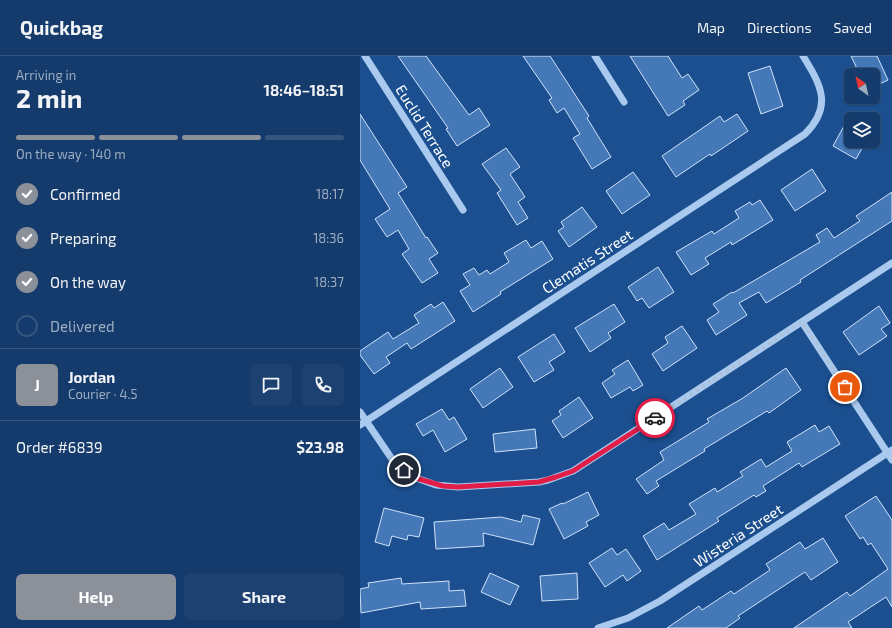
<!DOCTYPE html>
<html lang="en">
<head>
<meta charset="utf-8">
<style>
	body { margin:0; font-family:"Exo 2",sans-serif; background:#1d4271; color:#f1f3f6; height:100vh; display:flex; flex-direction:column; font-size:15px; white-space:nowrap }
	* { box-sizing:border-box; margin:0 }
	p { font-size:13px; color:#9dadc1 }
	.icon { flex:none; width:22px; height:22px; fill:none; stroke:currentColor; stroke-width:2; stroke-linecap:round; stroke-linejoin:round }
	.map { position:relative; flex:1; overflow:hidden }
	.details { display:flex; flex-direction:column; background:#143b6b; width:360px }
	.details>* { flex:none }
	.needle { width:26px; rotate:327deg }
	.tools { position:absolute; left:484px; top:12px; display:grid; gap:8px }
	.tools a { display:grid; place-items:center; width:36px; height:36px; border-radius:6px; background:#143b6b; box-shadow:0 1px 3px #0004,0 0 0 1px #33557e; font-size:20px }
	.pin { position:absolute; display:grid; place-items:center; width:34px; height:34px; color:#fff; margin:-17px; border:2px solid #fff; border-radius:50%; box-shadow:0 1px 4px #0007 }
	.courier { position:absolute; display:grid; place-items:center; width:40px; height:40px; margin:-20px; border:3px solid #e11d48; border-radius:50%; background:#fff; color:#222; box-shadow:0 1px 5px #0007 }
	.overview em { font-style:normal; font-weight:700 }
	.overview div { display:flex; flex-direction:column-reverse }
	.overview { display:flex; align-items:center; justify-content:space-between; height:68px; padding:0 16px }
	h1 { font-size:26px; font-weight:700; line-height:30px }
	.bar { display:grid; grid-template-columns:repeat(4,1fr); gap:6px 4px; align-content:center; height:48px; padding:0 16px }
	.bar i { height:5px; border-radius:3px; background:#33557e }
	.bar .selected { background:#8c9099 }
	.bar p { grid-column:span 4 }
	.line { display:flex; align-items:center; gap:10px; padding:0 16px; border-top:1px solid #33557e }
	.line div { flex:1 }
	.round { display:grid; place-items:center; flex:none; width:42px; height:42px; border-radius:6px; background:#1d4271 }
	ol { padding:0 16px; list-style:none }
	li { display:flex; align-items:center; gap:12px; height:44px }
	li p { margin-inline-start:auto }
	li .icon { padding:4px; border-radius:50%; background:#8c9099; color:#fff; stroke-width:4 }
	li:last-child { color:#9dadc1 }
	li i { width:22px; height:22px; border:2px solid #33557e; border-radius:50% }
	.primary-button { display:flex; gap:8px; margin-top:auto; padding:8px 16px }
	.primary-button a { flex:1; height:46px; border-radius:6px; background:#8c9099; color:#fff; font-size:16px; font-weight:700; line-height:46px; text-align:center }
	.primary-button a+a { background:#1d4271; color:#f1f3f6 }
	header { display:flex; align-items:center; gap:24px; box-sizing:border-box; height:56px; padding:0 20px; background:#143b6b; border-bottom:1px solid #33557e }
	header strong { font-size:19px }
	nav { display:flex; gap:22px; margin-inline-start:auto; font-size:14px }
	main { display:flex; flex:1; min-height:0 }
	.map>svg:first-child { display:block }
</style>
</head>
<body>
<header>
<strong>Quickbag</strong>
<nav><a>Map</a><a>Directions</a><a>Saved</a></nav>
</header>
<main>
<section class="details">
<div class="overview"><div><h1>2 min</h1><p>Arriving in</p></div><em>18:46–18:51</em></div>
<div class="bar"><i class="selected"></i><i class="selected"></i><i class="selected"></i><i></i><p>On the way · 140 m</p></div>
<ol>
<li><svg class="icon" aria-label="check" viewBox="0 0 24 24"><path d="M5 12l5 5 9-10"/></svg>Confirmed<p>18:17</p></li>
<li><svg class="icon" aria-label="check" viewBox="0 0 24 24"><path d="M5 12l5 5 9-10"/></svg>Preparing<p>18:36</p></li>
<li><svg class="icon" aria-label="check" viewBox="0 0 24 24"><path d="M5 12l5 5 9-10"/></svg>On the way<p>18:37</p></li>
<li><i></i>Delivered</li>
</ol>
<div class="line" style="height:72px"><b class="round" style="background:#8c9099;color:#fff">J</b><div><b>Jordan</b><p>Courier · 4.5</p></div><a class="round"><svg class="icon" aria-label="chat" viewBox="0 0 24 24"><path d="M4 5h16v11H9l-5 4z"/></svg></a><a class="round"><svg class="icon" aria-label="phone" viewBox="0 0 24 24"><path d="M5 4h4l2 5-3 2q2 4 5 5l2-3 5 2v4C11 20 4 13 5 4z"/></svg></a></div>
<div class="line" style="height:52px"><div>Order #6839</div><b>$23.98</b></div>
<div class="primary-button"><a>Help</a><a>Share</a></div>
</section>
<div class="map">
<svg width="532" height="572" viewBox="0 0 532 572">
	<rect width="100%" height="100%" fill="#1b4f8f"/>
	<g fill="#4478b7" stroke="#cfe3fa">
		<path d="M38 0H66L109 59 119 52 130 69 97 90 86 73 88 72Z"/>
		<path d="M163 0H190L229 60 227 62 251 101 232 113 213 82 220 78 204 52 197 57 189 44 192 42Z"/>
		<path d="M270 0H308L322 22 328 18 339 34 323 45 325 49 308 60Z"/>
		<path d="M491 0H517L528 24 513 31V19H500Z"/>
		<path d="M410 10 423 50 401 58 388 17Z"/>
		<path d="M491 57V85H506L496 103 473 90Z"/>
		<path d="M0 58 47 131 38 137 66 182 67 181 78 197 69 203 78 217 62 227 42 198 49 193 38 174 27 181 15 163 30 153 0 104Z"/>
		<path d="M377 58 388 75 351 100 350 98 316 121 302 100 360 60 364 66Z"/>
		<path d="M146 92 160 111 150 118 165 141 158 146 168 162 157 169 137 137 141 134 122 108Z"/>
		<path d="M452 113 466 135 435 155 421 134Z"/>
		<path d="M273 116 290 139 262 158 246 135Z"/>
		<path d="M532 136V165L440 224 441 226 406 247 399 236 379 247 387 259 356 279 347 264 359 256 353 248 372 236 373 237 460 186 456 179 467 172 474 182 500 165 496 160Z"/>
		<path d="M400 144 413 164 372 189 371 186 345 202 349 208 331 219 316 196 352 175 354 178 379 162 375 155 390 146 392 149Z"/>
		<path d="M222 151 237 171 209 191 198 175 204 171 201 166Z"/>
		<path d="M166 184 171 192 182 185 193 203 140 236 141 238 113 256 100 235 110 229 103 218 114 212 119 219 127 214 130 218 149 206 144 197Z"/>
		<path d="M298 211 314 236 289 252 282 242 277 245 268 231Z"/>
		<path d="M83 246 95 265 51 293 47 287 26 301 30 307 14 318 0 299V295L28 276 33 283 59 267 54 259 71 248 74 252Z"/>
		<path d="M254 248 265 266 248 277 251 282 230 296 215 272Z"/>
		<path d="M519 250 530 267 521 273 527 280 499 299 483 276Z"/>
		<path d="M322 270 337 292 303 315 292 298 308 287 305 281Z"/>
		<path d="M194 278 205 296 189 306 194 314 174 326 158 301Z"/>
		<path d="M268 304 283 329 273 335 270 331 251 342 242 327 255 318 252 314Z"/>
		<path d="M140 312 153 331 123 352 110 333Z"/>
		<path d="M426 312 441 334 409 357 407 355 344 393 345 395 296 425 299 430 287 438 276 423 304 404 300 396 349 366 347 363 383 342Z"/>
		<path d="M219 341 233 362 203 382 192 365 201 359 199 355Z"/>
		<path d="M82 353 89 364 94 361 107 383 85 396 73 374 63 380 56 368Z"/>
		<path d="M455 369 459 376 469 370 480 388 442 411 439 407 403 430 406 435 396 441 394 439 357 462 359 465 297 504 283 480 304 467 309 474 336 458 329 448 355 432 357 436 383 420 380 416 401 403 406 411 432 395 427 386Z"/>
		<path d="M175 373 177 392 135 396 133 378Z"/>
		<path d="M228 436 239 459 226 466 228 470 204 483 189 453 202 447 203 448Z"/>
		<path d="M516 440 532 464V551L526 541 488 566 492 572H434L487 536 490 540 528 513 511 487 508 489 503 481 500 483 485 460Z"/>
		<path d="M24 452 64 462 59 481 48 479 47 484 32 480 29 490 15 486Z"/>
		<path d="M163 459 180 463 173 489 123 477 124 490 76 493 74 466 141 461 161 466Z"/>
		<path d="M463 482 478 506 451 524 445 516 378 560 380 562 366 572H307L339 550 342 554 371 535 374 538 410 514 406 508 440 486 445 493Z"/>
		<path d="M252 492 257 499 266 493 281 515 267 525 263 519 245 531 229 507Z"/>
		<path d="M130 517 159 530 150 549 121 536Z"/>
		<path d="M217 517 218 543 182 545 180 520Z"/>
		<path d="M41 522 42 528 89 525V535L104 534 106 550 61 553 60 546 1 557 0 533 9 531 8 527Z"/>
	</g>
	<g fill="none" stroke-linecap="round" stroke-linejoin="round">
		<g stroke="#a9c9ee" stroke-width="7">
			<path d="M5 0 103 154"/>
			<path d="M235 0 264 46"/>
			<path d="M442 266 532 404"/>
			<path d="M0 356 34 406 44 414 59 423 76 429 98 431 179 426 188 424 213 415 532 207"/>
			<path d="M0 369 445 78C473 50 461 29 443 0"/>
			<path d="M238 572 268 562 300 545 532 394"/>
		</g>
	</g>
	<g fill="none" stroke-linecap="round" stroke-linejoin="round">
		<path stroke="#afc1d8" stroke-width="4" stroke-dasharray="0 7.2" d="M295 362 442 266 485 331"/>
		<path stroke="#e11d48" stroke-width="5" d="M44 414 59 423 83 430 98 431 179 426 196 421 213 415 295 362"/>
	</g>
	<g text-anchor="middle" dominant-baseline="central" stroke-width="3" stroke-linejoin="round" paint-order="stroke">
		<g font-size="15" fill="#fff" stroke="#1b4f8f">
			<text transform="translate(65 70) rotate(58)">Euclid Terrace</text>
			<text transform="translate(227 205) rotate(-33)">Clematis Street</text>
			<text transform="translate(378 479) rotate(-33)">Wisteria Street</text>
		</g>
	</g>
</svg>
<div class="tools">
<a><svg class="needle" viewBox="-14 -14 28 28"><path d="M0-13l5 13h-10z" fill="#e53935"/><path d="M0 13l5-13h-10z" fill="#9dadc1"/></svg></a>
<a><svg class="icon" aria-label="layers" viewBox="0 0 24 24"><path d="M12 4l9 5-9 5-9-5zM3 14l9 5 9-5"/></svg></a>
</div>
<div class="pin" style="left:485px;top:331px;background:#ea580c"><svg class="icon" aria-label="bag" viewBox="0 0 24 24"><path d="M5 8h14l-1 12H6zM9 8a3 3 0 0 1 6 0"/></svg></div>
<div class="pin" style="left:44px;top:414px;background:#1f2937"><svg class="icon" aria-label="home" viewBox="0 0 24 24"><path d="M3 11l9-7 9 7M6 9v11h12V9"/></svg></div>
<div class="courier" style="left:295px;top:362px"><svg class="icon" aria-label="car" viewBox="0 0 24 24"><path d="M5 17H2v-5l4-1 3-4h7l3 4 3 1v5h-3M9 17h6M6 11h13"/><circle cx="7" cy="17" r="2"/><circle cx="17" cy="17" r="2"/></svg></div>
</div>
</main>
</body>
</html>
